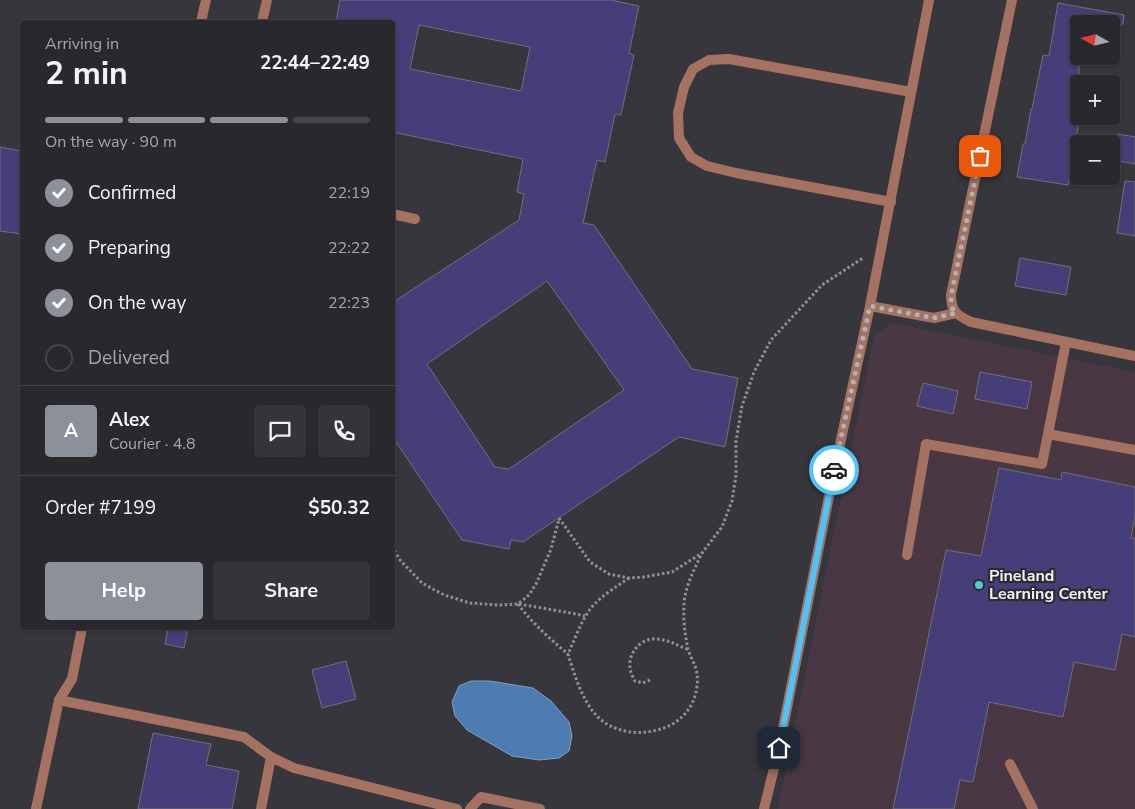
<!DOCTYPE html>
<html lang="en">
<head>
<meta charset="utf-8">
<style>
	body { margin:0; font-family:"Nunito Sans",sans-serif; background:#343439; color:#f1f3f6; height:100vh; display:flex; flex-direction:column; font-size:19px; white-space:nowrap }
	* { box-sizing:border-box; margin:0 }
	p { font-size:16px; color:#a5a6aa }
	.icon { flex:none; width:28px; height:28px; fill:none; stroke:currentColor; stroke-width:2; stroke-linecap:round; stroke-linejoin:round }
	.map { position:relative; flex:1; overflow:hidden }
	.panel { position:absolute; left:20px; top:20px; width:375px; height:610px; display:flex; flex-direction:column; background:#28282d; border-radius:5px; box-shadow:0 1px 4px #0004,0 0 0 1px #444449 }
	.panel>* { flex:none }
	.needle { width:32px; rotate:278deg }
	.buttons { position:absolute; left:1070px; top:15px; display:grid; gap:10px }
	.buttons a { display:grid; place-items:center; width:50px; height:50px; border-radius:5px; background:#28282d; box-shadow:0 1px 4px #0004,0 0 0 1px #444449; font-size:25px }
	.pin { position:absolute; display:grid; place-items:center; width:42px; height:42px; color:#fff; margin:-21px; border-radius:10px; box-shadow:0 2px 8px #0006 }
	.courier { position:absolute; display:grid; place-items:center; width:50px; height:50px; margin:-25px; border:4px solid #4fc3f7; border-radius:50%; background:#fff; color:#222; box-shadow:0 1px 6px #0007 }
	.headline em { font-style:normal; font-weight:700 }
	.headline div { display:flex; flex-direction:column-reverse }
	.headline { display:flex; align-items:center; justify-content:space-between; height:85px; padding:0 25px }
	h1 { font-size:32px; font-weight:700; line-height:38px }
	.bar { display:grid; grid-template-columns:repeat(4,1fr); gap:8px 5px; align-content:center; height:60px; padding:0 25px }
	.bar i { height:6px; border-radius:4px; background:#444449 }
	.bar .current { background:#8c9099 }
	.bar p { grid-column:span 4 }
	.line { display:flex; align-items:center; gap:12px; padding:0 25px; border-top:1px solid #444449 }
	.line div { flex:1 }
	.round { display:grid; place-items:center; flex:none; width:52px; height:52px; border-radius:5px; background:#343439 }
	ol { padding:0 25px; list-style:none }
	li { display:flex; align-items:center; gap:15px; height:55px }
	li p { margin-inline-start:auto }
	li .icon { padding:5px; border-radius:50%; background:#8c9099; color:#fff; stroke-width:4 }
	li:last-child { color:#a5a6aa }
	li i { width:28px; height:28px; border:2px solid #444449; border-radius:50% }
	.button { display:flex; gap:10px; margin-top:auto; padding:10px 25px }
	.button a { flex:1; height:58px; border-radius:5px; background:#8c9099; color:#fff; font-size:20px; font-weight:700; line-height:58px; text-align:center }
	.button a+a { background:#343439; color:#f1f3f6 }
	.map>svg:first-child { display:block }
</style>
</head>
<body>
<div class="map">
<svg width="1135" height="809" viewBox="0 0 1135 809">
	<rect width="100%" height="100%" fill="#36363c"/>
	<path fill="#493844" d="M892 323 1135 372V809H777L780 798 874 336Z"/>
	<path fill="#4d7cb0" stroke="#7fa0c5" d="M471 681H490L533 688 551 701 569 722 572 736 569 751 559 758 539 760 512 756 467 730 455 716 452 702 459 686Z"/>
	<g fill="#463e78" stroke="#707077" fill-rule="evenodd">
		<path d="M340 0H611L639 6 629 53 634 55 621 115 615 114 605 162 597 160 583 223 594 225 692 369 738 378 725 447 679 437 523 542 511 540 509 549 462 540 392 436V303L519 220 524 194 517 192 523 159 392 132V22H336ZM419 25 530 47 521 91 410 69ZM547 281 624 390 509 469 495 467 427 364Z"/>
		<path d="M1058 3 1124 15 1123 24H1079V117H1080L1068 185 1017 177 1023 144H1025L1031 109H1032L1043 55 1049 56Z"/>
		<path d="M1118 134 1135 137V164L1113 160Z"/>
		<path d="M0 147 22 151V234L0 231Z"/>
		<path d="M1125 181 1135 182V236L1117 233Z"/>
		<path d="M1020 258 1071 267 1066 295 1015 286Z"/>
		<path d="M980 372 1032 382 1027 409 975 399Z"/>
		<path d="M923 383 958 391 953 414 917 406Z"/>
		<path d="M999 468 1061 480 1062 472 1135 487V516L1131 538 1135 539V637L1122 634 1115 670 1074 662 1063 717 989 702 973 782 960 780 954 809H893L946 550 981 556Z"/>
		<path d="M168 628H188L184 648 165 644Z"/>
		<path d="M346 661 356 699 322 708 312 670Z"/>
		<path d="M153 733 211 744 206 765 239 771 232 809H138Z"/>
	</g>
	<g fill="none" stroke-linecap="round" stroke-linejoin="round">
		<g stroke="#909095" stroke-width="3" stroke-dasharray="2.5 2.5" stroke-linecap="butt">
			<path d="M559 518 590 562 609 574 629 578 644 577 672 572 702 553 722 527 732 501 736 475V441L742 406 754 372 771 340 822 285 863 258"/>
			<path d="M392 546 400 560 422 583 444 595 470 603 498 605 518 604 529 595 536 584 551 549 559 519"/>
			<path d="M629 578C616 587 601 596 591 608 581 621 575 639 568 654 574 673 582 701 597 716 611 731 634 735 653 731 668 728 679 722 688 710 695 701 699 685 697 674 696 665 690 657 688 649 685 635 683 621 684 607 684 588 694 570 702 553"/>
			<path d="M518 604C532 623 550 639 568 654"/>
			<path d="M519 604 576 614 585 616"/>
			<path d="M650 680 643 683 635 681C632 676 629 669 630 662 631 650 642 639 654 639 667 639 677 645 689 650"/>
		</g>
		<g stroke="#a57262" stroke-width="10">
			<path d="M201 22 206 0"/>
			<path d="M262 22 267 0"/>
			<path d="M891 202 736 173 707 166 691 157 679 138 678 113 684 87 693 69 709 60 729 59 911 92"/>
			<path d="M392 214 415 219"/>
			<path d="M870 306 934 318 956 313"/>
			<path d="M1048 434 1066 342"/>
			<path d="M907 555 926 444 1042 464 1048 434 1135 450"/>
			<path d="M59 700 244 737 271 757 294 768 457 809"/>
			<path d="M1010 764 1033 809"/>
			<path d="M36 809 59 700 72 679 82 628"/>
			<path d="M261 809 271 757"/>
			<path d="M470 809 481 797 540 809"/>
			<path d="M764 809 779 748 832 481 870 306 929 0"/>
		</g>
		<path stroke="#a57262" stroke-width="10" d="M1012 0 951 295C951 312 957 315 971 322L1135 356"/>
	</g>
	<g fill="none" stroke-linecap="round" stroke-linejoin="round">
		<path stroke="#b1b1b6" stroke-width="5" stroke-dasharray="0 9" d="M834 470 870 306 934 318 956 313C951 309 951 302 951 296L980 156"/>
		<path stroke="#4fc3f7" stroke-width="6" d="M779 748 834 470"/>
	</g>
	<circle fill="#53cdcb" stroke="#2c2b31" stroke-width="2" cx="979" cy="585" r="5"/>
	<g text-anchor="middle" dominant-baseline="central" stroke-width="4.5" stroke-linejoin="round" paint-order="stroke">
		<g font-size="16" font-weight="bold" fill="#f3f3f7" stroke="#2c2b31" text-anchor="start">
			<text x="989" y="576">Pineland<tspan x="989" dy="18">Learning Center</tspan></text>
		</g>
	</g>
</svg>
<div class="buttons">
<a><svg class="needle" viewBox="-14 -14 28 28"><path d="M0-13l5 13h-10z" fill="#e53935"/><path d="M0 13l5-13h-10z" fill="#a5a6aa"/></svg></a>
<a>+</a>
<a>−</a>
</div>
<div class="pin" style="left:980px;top:156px;background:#ea580c"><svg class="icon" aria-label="bag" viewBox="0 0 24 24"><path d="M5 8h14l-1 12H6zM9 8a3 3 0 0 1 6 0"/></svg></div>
<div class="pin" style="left:779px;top:748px;background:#1f2937"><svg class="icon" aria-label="home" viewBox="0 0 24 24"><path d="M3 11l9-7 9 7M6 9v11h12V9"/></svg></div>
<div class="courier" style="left:834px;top:470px"><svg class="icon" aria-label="car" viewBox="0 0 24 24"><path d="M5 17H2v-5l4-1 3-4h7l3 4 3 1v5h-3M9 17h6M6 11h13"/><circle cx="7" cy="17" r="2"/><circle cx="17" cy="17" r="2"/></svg></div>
<section class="panel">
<div class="headline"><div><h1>2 min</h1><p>Arriving in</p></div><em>22:44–22:49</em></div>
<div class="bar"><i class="current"></i><i class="current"></i><i class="current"></i><i></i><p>On the way · 90 m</p></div>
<ol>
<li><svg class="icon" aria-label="check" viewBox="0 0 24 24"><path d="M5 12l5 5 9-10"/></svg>Confirmed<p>22:19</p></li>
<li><svg class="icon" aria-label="check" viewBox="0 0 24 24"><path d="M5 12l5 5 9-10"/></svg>Preparing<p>22:22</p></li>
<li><svg class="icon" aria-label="check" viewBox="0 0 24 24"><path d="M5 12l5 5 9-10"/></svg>On the way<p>22:23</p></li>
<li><i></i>Delivered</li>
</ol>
<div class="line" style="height:90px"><b class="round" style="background:#8c9099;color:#fff">A</b><div><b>Alex</b><p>Courier · 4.8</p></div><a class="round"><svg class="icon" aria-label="chat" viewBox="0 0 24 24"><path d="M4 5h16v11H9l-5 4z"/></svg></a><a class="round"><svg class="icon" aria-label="phone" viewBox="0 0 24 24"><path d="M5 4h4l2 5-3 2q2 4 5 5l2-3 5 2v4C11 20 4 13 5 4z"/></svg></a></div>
<div class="line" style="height:65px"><div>Order #7199</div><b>$50.32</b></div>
<div class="button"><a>Help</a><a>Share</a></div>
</section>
</div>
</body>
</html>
